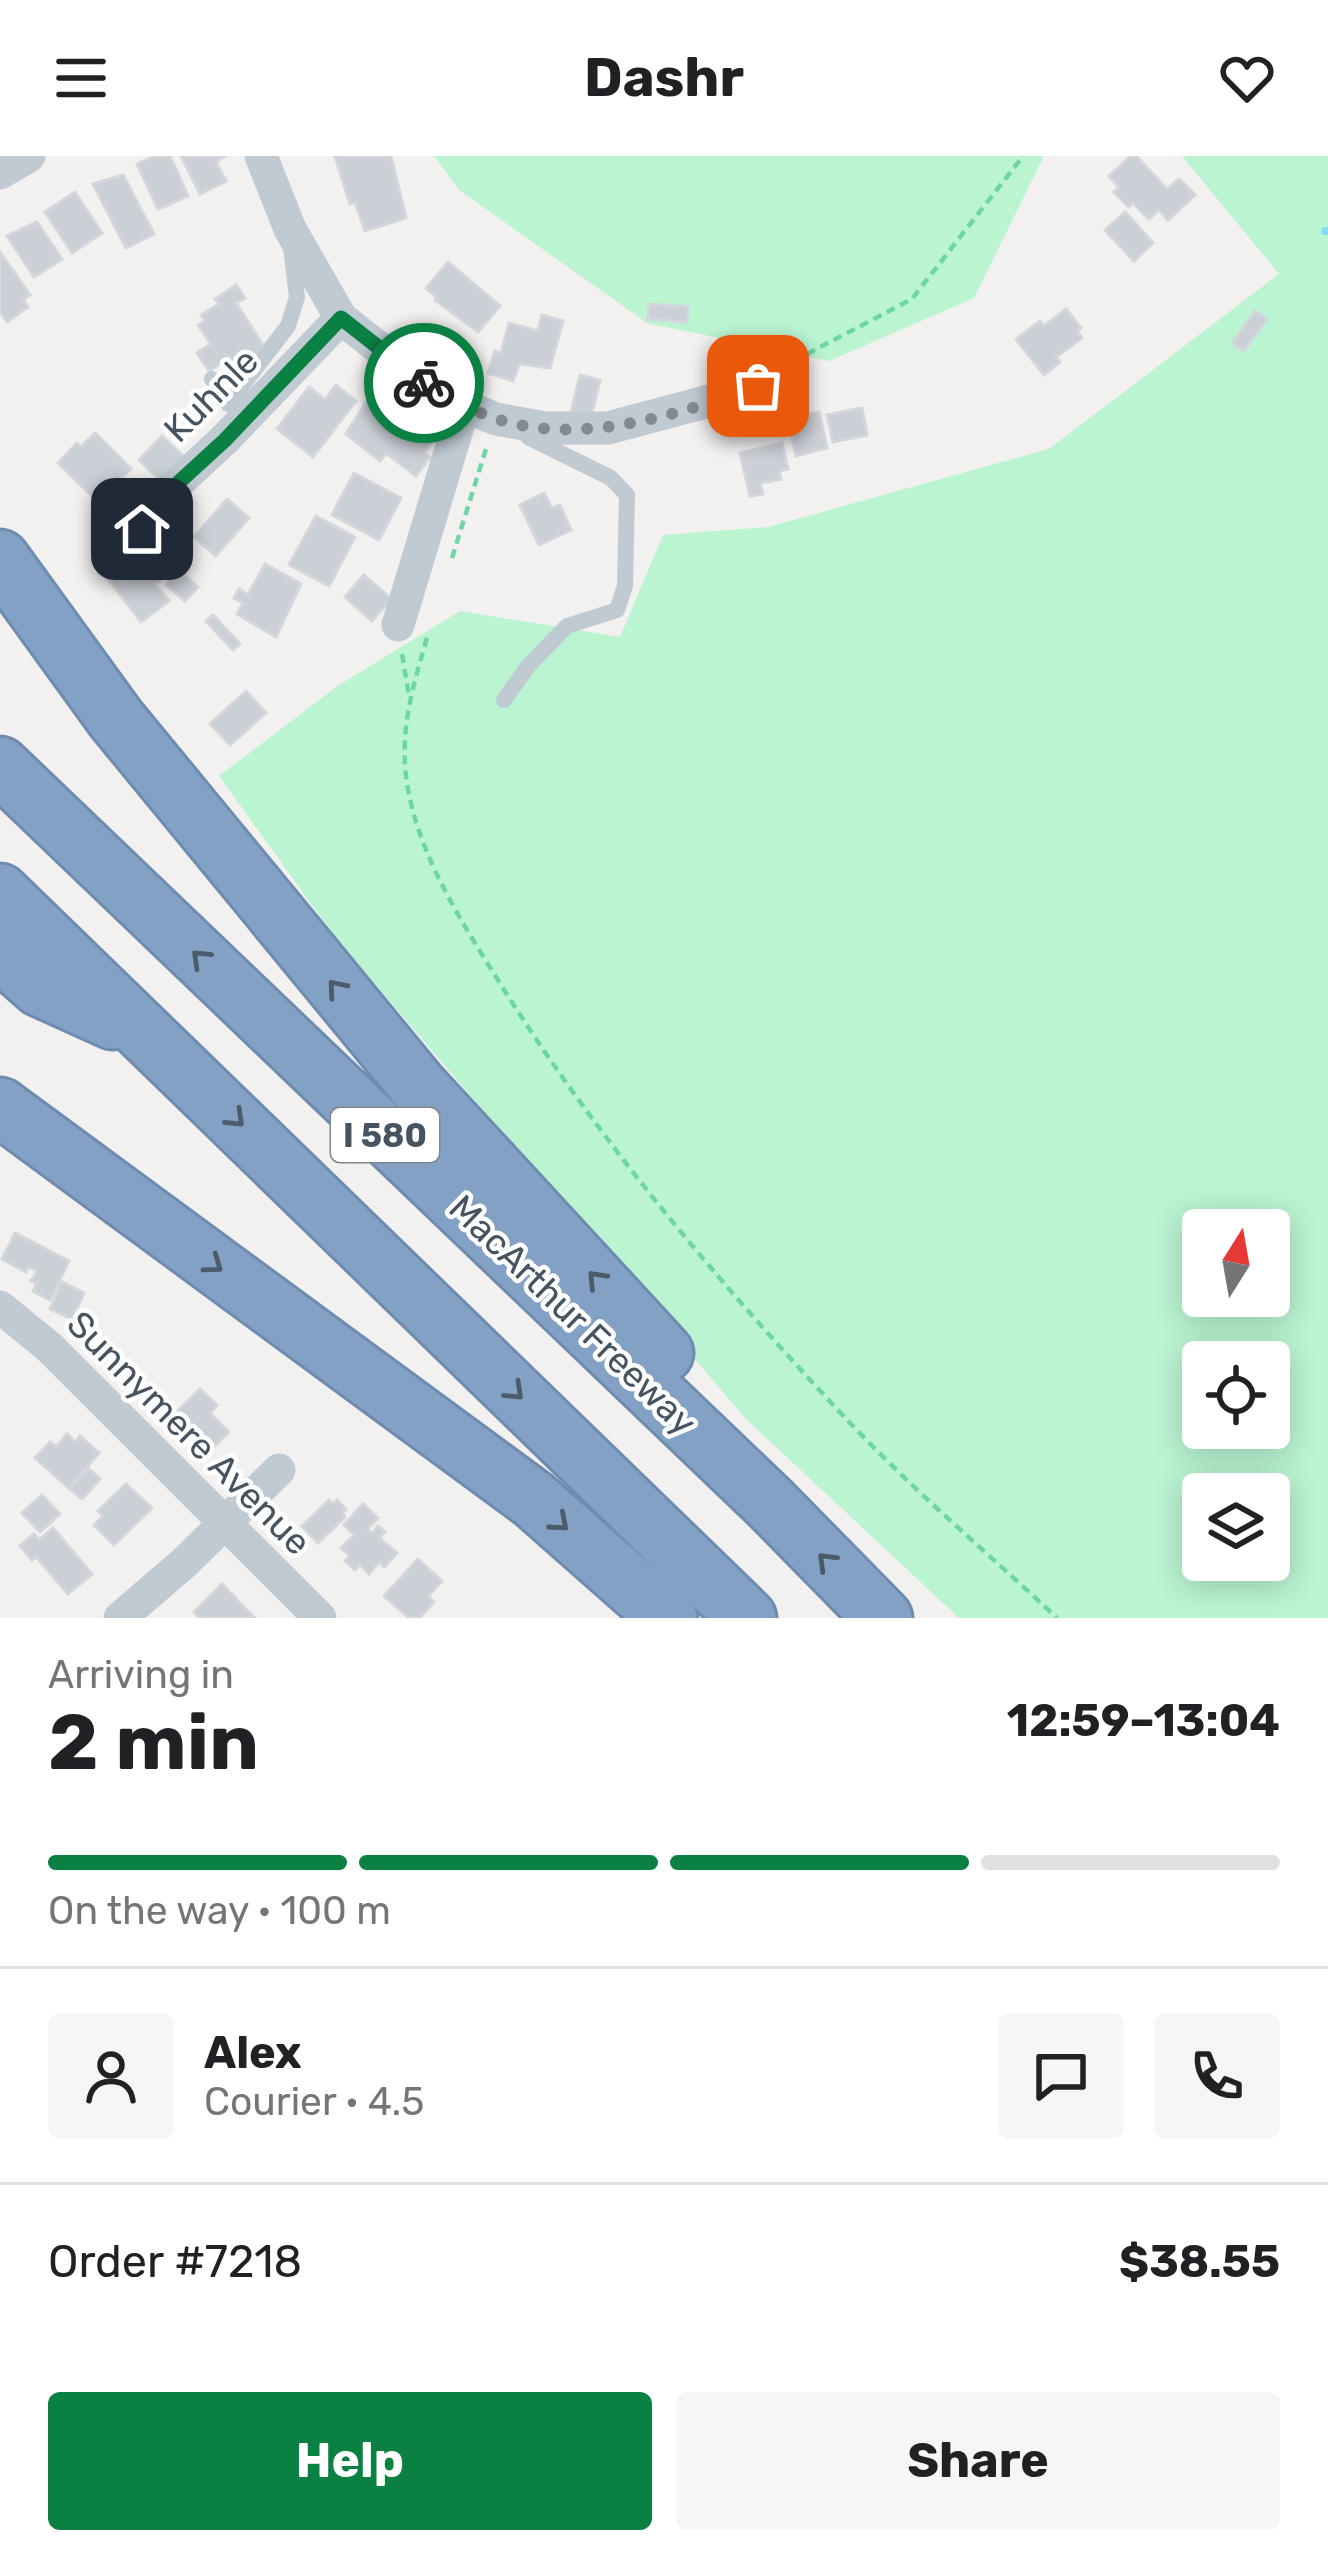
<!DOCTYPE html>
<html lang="en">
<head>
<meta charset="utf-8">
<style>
	body { margin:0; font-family:Rubik,sans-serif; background:#f6f6f6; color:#202124; height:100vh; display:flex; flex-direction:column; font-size:45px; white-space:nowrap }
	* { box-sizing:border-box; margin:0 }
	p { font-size:39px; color:#757577 }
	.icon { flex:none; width:66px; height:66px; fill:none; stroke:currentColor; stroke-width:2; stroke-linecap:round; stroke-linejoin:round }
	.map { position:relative; height:1462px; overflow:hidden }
	.details { display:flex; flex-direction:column; background:#fff; flex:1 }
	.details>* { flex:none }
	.needle { width:78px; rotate:11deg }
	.fabs { position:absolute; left:1182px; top:1053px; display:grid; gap:24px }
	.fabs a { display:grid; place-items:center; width:108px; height:108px; border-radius:12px; background:#fff; box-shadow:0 6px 30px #0003; font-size:60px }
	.pin { position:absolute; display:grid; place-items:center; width:102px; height:102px; color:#fff; margin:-51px; border-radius:24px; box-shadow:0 6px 18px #0006 }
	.courier { position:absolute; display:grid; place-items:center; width:120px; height:120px; margin:-60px; border:9px solid #0b8043; border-radius:50%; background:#fff; color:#222; box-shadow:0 3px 15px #0007 }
	.headline em { font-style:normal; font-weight:700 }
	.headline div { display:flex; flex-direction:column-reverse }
	.headline { display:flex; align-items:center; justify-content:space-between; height:204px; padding:0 48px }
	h1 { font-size:78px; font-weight:700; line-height:90px }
	.bar { display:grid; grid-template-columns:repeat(4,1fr); gap:18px 12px; align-content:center; height:144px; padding:0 48px }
	.bar i { height:15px; border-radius:9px; background:#e0e0e0 }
	.bar .on { background:#0b8043 }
	.bar p { grid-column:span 4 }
	.line { display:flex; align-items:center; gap:30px; padding:0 48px; border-top:3px solid #e0e0e0 }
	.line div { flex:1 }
	.round { display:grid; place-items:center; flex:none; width:126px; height:126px; border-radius:12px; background:#f6f6f6 }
	.button { display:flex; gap:24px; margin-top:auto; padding:24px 48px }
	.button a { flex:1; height:138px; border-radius:12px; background:#0b8043; color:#fff; font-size:48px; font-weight:700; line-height:138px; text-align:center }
	.button a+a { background:#f6f6f6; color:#202124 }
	header { display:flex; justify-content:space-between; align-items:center; height:156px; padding:0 48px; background:#fff; font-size:54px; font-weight:700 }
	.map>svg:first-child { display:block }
</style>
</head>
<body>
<header><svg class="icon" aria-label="menu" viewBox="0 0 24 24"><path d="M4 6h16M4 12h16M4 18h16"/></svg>Dashr<svg class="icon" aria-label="heart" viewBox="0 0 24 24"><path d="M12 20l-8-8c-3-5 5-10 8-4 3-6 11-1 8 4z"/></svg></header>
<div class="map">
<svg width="1328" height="1462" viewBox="0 0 1328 1462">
	<rect width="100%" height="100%" fill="#f3f0f0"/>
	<g fill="#baf4d1" fill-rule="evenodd">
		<path d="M434 0H1044L974 142 829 205 647 167 459 34Z"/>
		<path d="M1182 0H1328V1462H959L746 1263 335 781 219 620 339 529 460 455 620 481 663 379 768 371 1049 293 1279 118ZM1203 1074H1269V1140H1203ZM1203 1206H1269V1272H1203ZM1203 1338H1269V1404H1203Z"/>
	</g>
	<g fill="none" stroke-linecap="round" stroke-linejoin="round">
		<path stroke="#83dcf6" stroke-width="8" d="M1325 75H1328"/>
	</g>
	<g fill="#cbcfd6" stroke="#d3d6dc" stroke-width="3">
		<path d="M155 0H170L188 40 158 53 137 8Z"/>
		<path d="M181 0H225L216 6 226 25 200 38Z"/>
		<path d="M335 0H391L406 62 365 75 355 46 350 48Z"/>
		<path d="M1131 0H1136L1167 33 1179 23 1195 39 1168 64 1159 54 1149 63 1133 47 1129 51 1114 36 1119 31 1109 20Z"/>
		<path d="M123 19 154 78 126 92 93 28Z"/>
		<path d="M75 36 102 77 72 97 45 56Z"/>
		<path d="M1125 56 1153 87 1134 105 1105 74Z"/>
		<path d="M37 66 62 103 34 121 7 80Z"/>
		<path d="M0 96 30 139 23 144 28 151 7 166 0 156Z"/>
		<path d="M448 106 500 150 478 176 435 144 437 142 426 132Z"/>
		<path d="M236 129 245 142 236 147 265 192 235 212 229 202 209 215 197 197 211 188 198 169 205 165 201 159 219 148 215 143Z"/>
		<path d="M649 148 688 151 687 166 648 163Z"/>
		<path d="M1066 153 1081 172 1077 175 1082 182 1056 201 1060 206 1044 219 1016 183 1040 165 1044 170Z"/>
		<path d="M1255 155 1267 163 1244 195 1232 187Z"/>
		<path d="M542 159 563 165 550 212 519 208 513 225 488 217 495 195 501 197 509 167 538 175Z"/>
		<path d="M580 219 600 224 591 261 571 256Z"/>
		<path d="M336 229 356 245 313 301 277 273 309 231 325 244Z"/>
		<path d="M370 240 393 258 398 251 411 261 414 259 439 278 424 296 430 301 416 320 386 297 380 305 346 278Z"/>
		<path d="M862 252 867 279 833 286 827 259Z"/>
		<path d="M819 256 827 292 796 300 787 263Z"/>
		<path d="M95 277 131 313 120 323 127 329 104 352 58 307 77 287 81 291Z"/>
		<path d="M162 280 184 301 161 325 139 304Z"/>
		<path d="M782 287 788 313 779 315 781 323 760 327 763 338 750 340 740 297Z"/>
		<path d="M354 317 401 342 379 384 332 359Z"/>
		<path d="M544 337 552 352 560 349 571 374 539 389 520 349Z"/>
		<path d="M227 343 249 362 216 400 194 381Z"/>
		<path d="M316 360 355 381 329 430 289 409Z"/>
		<path d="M141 391 157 412 155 413 162 423 155 428 169 445 141 466 105 419Z"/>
		<path d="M265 408 301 428 276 481 237 458 243 447 234 442 239 433 248 439Z"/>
		<path d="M178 414 198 431 185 445 166 429Z"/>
		<path d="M364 419 391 443 372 465 345 441Z"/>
		<path d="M213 459 240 488 233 494 206 465Z"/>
		<path d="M246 535 266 557 230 589 210 568Z"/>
		<path d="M15 1077 69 1105 50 1144 33 1135 37 1127 31 1125 37 1115 28 1111 26 1116 2 1103Z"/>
		<path d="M62 1126 84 1137 72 1163 50 1153Z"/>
		<path d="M200 1233 217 1249 210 1257 229 1276 210 1295 174 1259Z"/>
		<path d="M67 1278 75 1286 80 1280 99 1297 69 1332 35 1302 50 1286 56 1291Z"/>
		<path d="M88 1312 100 1323 82 1343 70 1333Z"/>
		<path d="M126 1328 152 1352 114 1389 94 1369 103 1360 98 1355Z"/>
		<path d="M42 1339 60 1358 40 1376 22 1357Z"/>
		<path d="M329 1344 333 1348 337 1344 346 1353 342 1357 345 1361 318 1387 302 1370Z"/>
		<path d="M363 1348 378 1362 367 1373 372 1377 378 1370 385 1376 379 1382 397 1397 384 1411 379 1406 369 1418 360 1408 355 1414 345 1405 350 1400 341 1392 354 1379 344 1369Z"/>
		<path d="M53 1372 92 1418 68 1438 36 1401 32 1404 20 1390 34 1378 39 1384Z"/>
		<path d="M418 1403 442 1425 428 1440 434 1446 419 1462H409L384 1440Z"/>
		<path d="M222 1428 255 1462H200L194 1456Z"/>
	</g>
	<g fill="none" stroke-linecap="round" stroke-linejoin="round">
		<defs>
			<g id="motorway">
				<path d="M0 403 116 563 417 929 664 1197"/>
				<path d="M0 610 770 1347 883 1462"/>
				<path d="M0 737 747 1462"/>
				<path d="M0 796 40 831 113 864"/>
				<path d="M0 951 533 1343 668 1462"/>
			</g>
		</defs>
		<use href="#motorway" stroke="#6e8cb0" stroke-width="63"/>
		<g stroke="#6ed6a5" stroke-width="4.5" stroke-dasharray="9 6" stroke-linecap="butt">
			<path d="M807 198 912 143 1023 0"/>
			<path d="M452 402 486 293"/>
			<path d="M427 482C412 533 398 579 408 633 421 704 463 768 501 829 600 987 724 1133 852 1269 916 1337 989 1398 1057 1462"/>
			<path d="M402 498 409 540"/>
		</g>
		<g stroke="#bfcad3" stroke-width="16">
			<path d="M212 223 228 248 288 170 297 141 291 91"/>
			<path d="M504 544 529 509 567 470 617 454 625 430 627 339 611 322 528 281"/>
		</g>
		<g stroke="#bfcad3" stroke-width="33">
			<path d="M261 0 290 73 341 162 418 223 464 250 496 263 545 272H608L728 240 787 219"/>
			<path d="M0 17 29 0"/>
			<path d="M142 373 143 359 225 283 341 162"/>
			<path d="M398 469 464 250"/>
			<path d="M0 1151 49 1191 320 1462"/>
			<path d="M120 1462 184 1407 279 1314"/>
		</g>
		<use href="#motorway" stroke="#83a1c4" stroke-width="57"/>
	</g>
	<defs><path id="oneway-chevron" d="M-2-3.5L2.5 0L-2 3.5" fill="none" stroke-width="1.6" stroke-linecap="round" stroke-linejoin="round" transform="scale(3)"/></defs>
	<g stroke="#4c5b6a">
		<use href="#oneway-chevron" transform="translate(200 802) rotate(-136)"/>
		<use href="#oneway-chevron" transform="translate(336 832) rotate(-130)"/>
		<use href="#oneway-chevron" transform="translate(236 963) rotate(44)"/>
		<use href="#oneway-chevron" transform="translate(214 1109) rotate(36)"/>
		<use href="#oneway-chevron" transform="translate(596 1123) rotate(-133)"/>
		<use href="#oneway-chevron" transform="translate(515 1236) rotate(44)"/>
		<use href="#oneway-chevron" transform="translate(560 1367) rotate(41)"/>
		<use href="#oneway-chevron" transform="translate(826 1405) rotate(-135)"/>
	</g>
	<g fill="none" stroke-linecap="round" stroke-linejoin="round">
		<path stroke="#838a92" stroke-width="12" stroke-dasharray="0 21.6" d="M424 227C446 240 468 253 491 261 577 292 676 259 758 230"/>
		<path stroke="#0b8043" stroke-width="15" d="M142 373 143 359 225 284 341 162 424 227"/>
	</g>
	<g text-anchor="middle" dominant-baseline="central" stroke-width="9" stroke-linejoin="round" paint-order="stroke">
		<rect fill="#fff" stroke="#7e8790" stroke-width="3" x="331" y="952" width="108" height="54" rx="9"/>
		<g font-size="33" font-weight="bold" fill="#465360">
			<text x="385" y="979">I 580</text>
		</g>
		<g font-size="36" fill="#465360" stroke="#fff">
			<text transform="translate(211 239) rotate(-45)">Kuhnle</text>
			<text transform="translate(573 1159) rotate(44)">MacArthur Freeway</text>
			<text transform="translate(189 1277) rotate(45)">Sunnymere Avenue</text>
		</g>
	</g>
</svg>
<div class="fabs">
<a><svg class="needle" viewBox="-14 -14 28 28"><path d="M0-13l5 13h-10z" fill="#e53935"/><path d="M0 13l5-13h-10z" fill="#757577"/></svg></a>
<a><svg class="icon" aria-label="locate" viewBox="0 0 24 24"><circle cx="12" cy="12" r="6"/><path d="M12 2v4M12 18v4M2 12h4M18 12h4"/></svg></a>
<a><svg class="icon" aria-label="layers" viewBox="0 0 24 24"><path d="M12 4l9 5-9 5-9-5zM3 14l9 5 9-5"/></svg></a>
</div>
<div class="pin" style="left:758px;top:230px;background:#ea580c"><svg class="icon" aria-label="bag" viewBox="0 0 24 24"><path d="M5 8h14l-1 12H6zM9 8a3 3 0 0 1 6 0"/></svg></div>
<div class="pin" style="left:142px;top:373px;background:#1f2937"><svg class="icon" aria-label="home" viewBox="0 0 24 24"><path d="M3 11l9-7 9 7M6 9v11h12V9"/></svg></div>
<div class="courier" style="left:424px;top:227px"><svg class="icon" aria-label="bike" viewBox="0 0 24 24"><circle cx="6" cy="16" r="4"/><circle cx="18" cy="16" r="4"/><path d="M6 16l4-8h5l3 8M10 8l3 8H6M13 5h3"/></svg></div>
</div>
<section class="details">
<div class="headline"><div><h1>2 min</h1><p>Arriving in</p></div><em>12:59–13:04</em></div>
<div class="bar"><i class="on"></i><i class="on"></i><i class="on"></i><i></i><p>On the way · 100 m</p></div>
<div class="line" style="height:216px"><a class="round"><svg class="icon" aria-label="person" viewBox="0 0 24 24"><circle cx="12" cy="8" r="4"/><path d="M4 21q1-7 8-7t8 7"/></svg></a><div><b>Alex</b><p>Courier · 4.5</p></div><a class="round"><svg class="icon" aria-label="chat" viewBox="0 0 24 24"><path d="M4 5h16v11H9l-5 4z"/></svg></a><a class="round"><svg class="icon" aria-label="phone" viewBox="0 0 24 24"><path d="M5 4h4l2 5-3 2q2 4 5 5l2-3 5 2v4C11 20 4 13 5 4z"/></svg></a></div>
<div class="line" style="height:156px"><div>Order #7218</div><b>$38.55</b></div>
<div class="button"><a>Help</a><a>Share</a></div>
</section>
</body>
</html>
